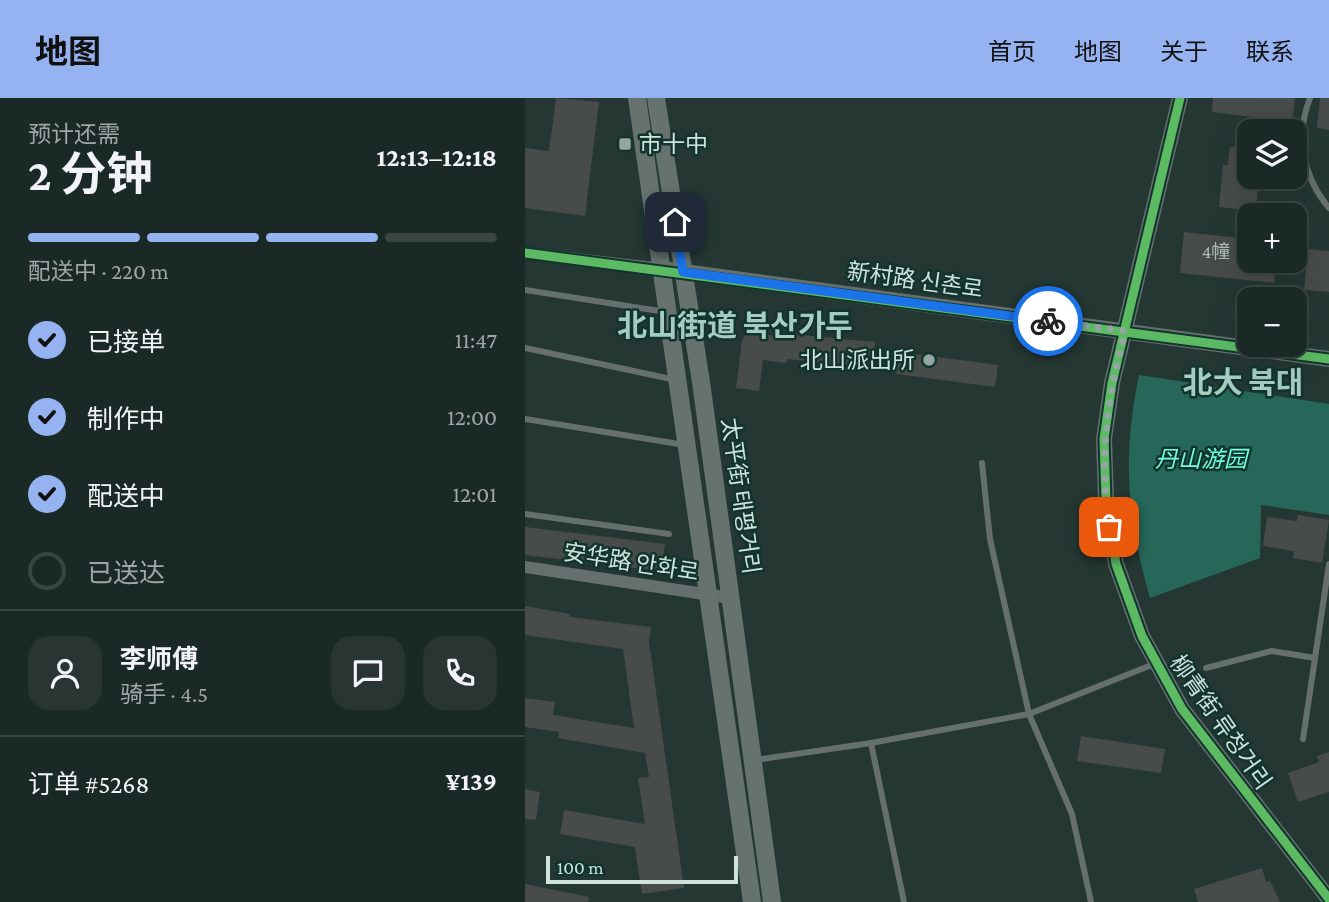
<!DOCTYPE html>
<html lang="zh">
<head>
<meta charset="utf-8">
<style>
	body { margin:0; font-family:"Crimson Pro","Noto Sans SC","Noto Sans KR",serif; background:#283532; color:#f1f3f6; height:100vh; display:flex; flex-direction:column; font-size:26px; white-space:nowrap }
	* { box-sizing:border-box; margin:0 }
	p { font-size:23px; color:#a0a6a7 }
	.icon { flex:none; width:38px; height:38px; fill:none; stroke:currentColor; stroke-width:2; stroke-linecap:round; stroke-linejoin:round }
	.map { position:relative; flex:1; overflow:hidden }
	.side { display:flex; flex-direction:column; background:#1b2926; width:525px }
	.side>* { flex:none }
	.controls { position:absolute; left:712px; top:21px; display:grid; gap:14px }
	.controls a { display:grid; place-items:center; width:70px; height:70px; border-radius:14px; background:#1b2926; box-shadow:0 7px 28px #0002,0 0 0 2px #394543; font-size:35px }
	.scale { position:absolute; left:21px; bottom:18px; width:192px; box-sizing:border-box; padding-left:7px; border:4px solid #cfe2dc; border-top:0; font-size:19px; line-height:24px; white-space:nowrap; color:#cfe2dc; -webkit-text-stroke:5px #11352d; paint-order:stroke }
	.pin { position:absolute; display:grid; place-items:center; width:60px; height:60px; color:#fff; margin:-30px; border-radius:14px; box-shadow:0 4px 10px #0006 }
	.courier { position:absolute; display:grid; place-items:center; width:70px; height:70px; margin:-35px; border:5px solid #1a73e8; border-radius:50%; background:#fff; color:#222; box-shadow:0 2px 9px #0007 }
	.overview em { font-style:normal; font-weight:700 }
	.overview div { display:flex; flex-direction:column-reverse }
	.overview { display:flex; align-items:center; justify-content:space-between; height:119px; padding:0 28px }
	h1 { font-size:46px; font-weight:700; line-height:52px }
	.bar { display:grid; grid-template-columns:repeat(4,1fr); gap:10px 7px; align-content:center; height:84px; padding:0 28px }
	.bar i { height:9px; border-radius:5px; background:#394543 }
	.bar .selected { background:#95b2f1 }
	.bar p { grid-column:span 4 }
	.line { display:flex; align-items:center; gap:18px; padding:0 28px; border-top:2px solid #394543 }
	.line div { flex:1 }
	.round { display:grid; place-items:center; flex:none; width:74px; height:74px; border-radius:21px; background:#283532 }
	ol { padding:0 28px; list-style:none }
	li { display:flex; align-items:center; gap:21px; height:77px }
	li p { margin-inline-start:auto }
	li .icon { padding:7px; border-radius:50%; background:#95b2f1; color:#111; stroke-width:4 }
	li:last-child { color:#a0a6a7 }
	li i { width:38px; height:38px; border:4px solid #394543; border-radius:50% }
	header { display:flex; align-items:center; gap:42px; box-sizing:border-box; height:98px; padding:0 35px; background:#95b2f1; color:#111 }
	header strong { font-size:33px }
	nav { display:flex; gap:38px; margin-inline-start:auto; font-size:24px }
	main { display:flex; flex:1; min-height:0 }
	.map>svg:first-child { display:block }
</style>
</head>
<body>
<header>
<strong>地图</strong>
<nav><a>首页</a><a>地图</a><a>关于</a><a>联系</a></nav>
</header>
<main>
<section class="side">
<div class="overview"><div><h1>2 分钟</h1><p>预计还需</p></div><em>12:13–12:18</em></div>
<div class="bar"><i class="selected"></i><i class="selected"></i><i class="selected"></i><i></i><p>配送中 · 220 m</p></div>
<ol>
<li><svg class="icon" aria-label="check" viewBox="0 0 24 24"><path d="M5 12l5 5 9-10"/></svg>已接单<p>11:47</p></li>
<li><svg class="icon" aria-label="check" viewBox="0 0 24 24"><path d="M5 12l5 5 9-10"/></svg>制作中<p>12:00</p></li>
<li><svg class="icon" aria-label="check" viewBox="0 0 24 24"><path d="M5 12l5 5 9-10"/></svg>配送中<p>12:01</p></li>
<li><i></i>已送达</li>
</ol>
<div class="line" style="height:126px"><a class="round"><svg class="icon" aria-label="person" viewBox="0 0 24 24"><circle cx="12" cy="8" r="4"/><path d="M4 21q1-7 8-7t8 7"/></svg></a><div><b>李师傅</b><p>骑手 · 4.5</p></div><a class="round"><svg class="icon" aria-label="chat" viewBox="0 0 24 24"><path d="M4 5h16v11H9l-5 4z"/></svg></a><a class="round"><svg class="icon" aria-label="phone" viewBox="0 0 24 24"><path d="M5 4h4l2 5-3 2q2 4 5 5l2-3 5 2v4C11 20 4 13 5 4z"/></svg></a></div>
<div class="line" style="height:91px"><div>订单 #5268</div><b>¥139</b></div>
</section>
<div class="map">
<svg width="804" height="804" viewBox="0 0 804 804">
	<rect width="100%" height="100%" fill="#243733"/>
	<path fill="#26675a" d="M614 277 804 306V417L736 407 735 460 625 500C602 419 597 360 614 277Z"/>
	<g fill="#474b4a">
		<path d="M31 0 74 4 60 118 0 110V50L24 53Z"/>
		<path d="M688 0H770L767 24 687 14Z"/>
		<path d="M795 0H804V32L792 30Z"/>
		<path d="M705 49 724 50V79H734L731 113 694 109 698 67H703Z"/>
		<path d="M659 134 724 141V163H751L749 185 655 175Z"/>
		<path d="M783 151 804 153V194L779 192Z"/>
		<path d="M223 234 267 240V236L350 244 347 270 262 261 261 265 238 262 234 293 211 290 217 242Z"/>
		<path d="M374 254 473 267 470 289 371 276Z"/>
		<path d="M773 417 804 422 797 465 768 460 769 453 738 448 742 419 772 423Z"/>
		<path d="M0 429 140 446 136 473 0 457Z"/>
		<path d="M0 508 45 516V519L126 529 124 544 159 790 117 796 110 749 35 736 39 712 120 726 113 680 124 679 120 655 33 640 34 634 0 629V600L30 604 28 617 109 630 98 551 0 537Z"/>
		<path d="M556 638 640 651 636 675 552 663Z"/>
		<path d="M804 654V694L773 704 763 675 794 664 792 658Z"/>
		<path d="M0 691 15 694 11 722 0 721Z"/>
		<path d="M737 770 741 784 745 783 755 804H673L669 791Z"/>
		<path d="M0 786 64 799 63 804H0Z"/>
	</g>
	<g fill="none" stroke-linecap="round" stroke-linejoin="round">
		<g stroke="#656f6d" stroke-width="6">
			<path d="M785 0C770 38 778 79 804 110"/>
			<path d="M0 192 141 214"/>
			<path d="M0 250 151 282"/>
			<path d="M0 321 160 347"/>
			<path d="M457 365 465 441 504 616 547 716 566 804"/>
			<path d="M0 416 144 436"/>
			<path d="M681 570 747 553 790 560"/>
			<path d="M778 641 804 466"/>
			<path d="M346 645 379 804"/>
			<path d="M230 662 346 645 504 616 629 566"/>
		</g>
		<g stroke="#656f6d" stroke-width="12">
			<path d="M0 155 137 171"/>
			<path d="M0 469 206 500"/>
		</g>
		<g stroke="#656f6d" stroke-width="16">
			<path d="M655 0 587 285 579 341 581 402 591 466 617 538 657 611 804 801"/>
			<path d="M137 171 804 261"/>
		</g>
		<g stroke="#65726e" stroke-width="18">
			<path d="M112 0 227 804"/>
			<path d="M131 0 176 284 247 804"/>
		</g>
		<defs>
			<g id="cycleway">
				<path d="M655 0 587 285 579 341 581 402 591 466 617 538 657 611 804 801"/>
				<path d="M0 155 804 261"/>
			</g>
		</defs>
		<use href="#cycleway" stroke="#11352d" stroke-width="13"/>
		<use href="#cycleway" stroke="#5cba63" stroke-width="9"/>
	</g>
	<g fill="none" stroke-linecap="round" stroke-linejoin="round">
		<path stroke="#93a6a1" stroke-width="7" stroke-dasharray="0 12.6" d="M523 223 600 233C582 305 574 355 584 429"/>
		<path stroke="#1a73e8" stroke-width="9" d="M150 124 158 174 523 223"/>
	</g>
	<g fill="#93a6a1" stroke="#11352d" stroke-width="2.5">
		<rect x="93" y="39" width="14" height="14" rx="3.5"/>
		<circle cx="404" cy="262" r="7"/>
	</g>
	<g text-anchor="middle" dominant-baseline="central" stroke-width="5" stroke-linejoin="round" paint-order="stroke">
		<g font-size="19" fill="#adbcb8">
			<text x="691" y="153">4幢</text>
		</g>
		<g font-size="23" fill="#cfe2dc" stroke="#11352d" text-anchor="start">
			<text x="114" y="46">市十中</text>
			<text x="390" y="262" text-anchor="end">北山派出所</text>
		</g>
		<g font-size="23" fill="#cfe2dc" stroke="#11352d">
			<text transform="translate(390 182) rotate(8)">新村路 신촌로</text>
			<text transform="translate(216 398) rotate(82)">太平街 태평거리</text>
			<text transform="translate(106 464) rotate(9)">安华路 안화로</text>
			<text transform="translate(696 624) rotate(55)">柳青街 류청거리</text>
		</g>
		<g font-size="23" font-style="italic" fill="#6ffdde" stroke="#11352d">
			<text x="676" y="361">丹山游园</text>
		</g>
		<g font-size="30" font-weight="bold" fill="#a5ccc1" stroke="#11352d">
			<text x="210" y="227">北山街道 북산가두</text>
			<text x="718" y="284">北大 북대</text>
		</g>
	</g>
</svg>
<div class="controls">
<a><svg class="icon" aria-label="layers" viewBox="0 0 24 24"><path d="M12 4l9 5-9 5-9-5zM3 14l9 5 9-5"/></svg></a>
<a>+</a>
<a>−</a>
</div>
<div class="scale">100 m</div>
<div class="pin" style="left:584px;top:429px;background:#ea580c"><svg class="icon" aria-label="bag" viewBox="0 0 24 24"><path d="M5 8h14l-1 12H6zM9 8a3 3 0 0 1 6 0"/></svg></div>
<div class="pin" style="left:150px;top:124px;background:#1f2937"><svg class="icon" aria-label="home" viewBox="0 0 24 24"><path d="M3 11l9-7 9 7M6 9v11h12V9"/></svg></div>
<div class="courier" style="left:523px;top:223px"><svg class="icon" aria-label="bike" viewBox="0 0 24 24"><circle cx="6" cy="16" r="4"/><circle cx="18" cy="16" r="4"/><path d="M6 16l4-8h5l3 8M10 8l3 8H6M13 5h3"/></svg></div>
</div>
</main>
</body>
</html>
